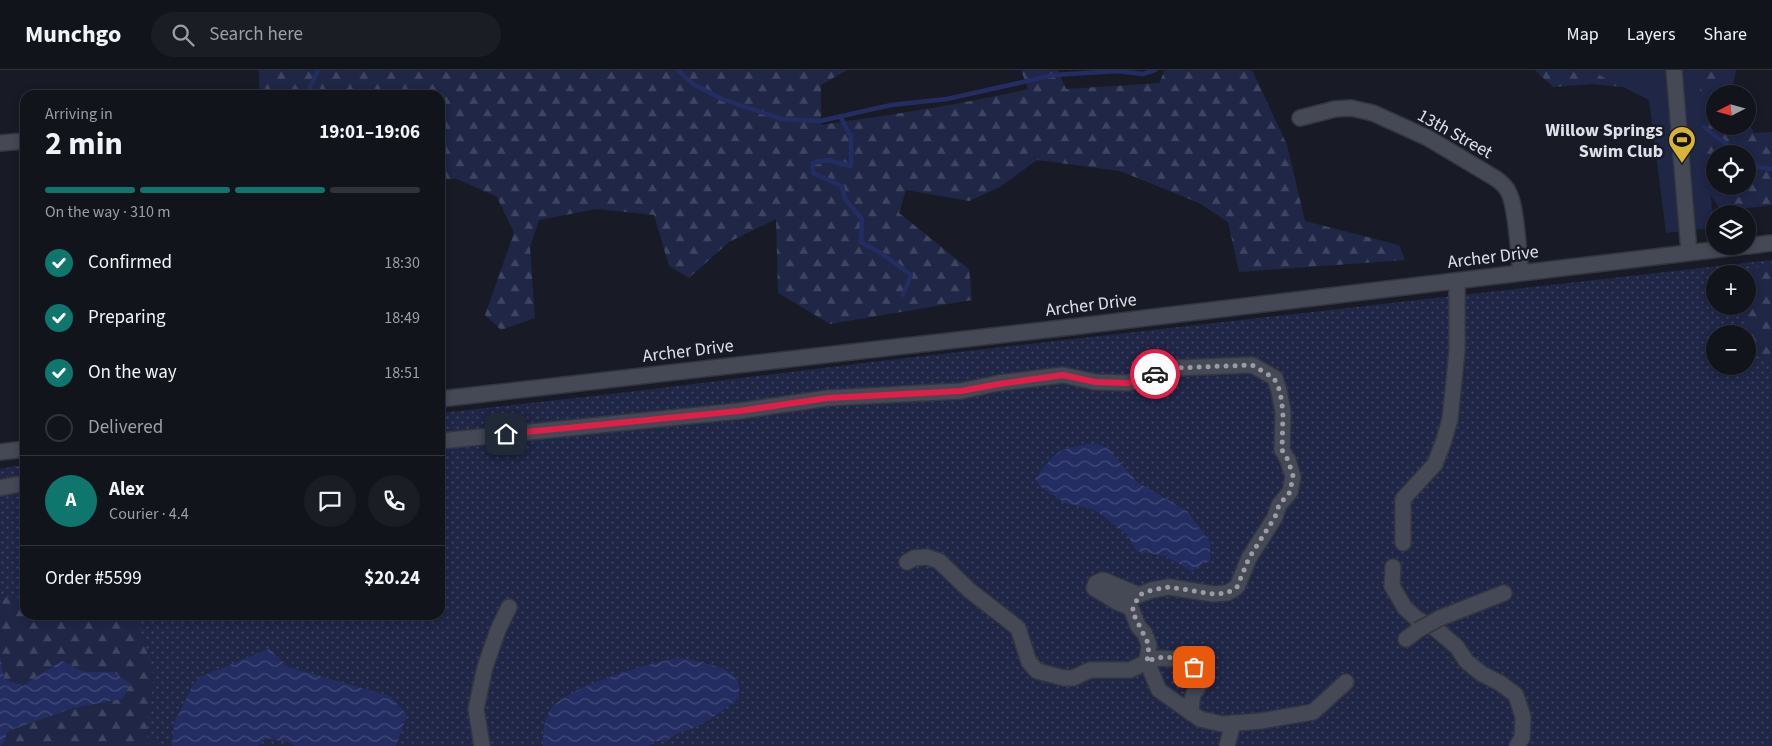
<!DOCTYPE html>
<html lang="en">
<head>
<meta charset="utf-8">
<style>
	body { margin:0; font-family:"Source Sans 3",sans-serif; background:#1b1d25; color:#f1f3f6; height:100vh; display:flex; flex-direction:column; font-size:19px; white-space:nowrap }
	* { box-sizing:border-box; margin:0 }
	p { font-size:16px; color:#9c9ea3 }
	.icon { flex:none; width:28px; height:28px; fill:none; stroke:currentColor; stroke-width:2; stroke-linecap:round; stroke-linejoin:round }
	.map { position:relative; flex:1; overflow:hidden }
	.sheet { position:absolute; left:20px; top:20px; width:425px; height:530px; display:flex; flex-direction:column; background:#12141c; border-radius:15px; box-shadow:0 2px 8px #0003,0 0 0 1px #31333b }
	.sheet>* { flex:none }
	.needle { width:32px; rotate:264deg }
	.controls { position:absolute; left:1706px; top:15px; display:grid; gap:10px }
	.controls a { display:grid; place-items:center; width:50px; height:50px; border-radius:50%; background:#12141c; box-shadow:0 2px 8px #0003,0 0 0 1px #31333b; font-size:25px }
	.pin { position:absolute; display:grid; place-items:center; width:42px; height:42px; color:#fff; margin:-21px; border-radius:10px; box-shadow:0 2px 8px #0006 }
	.courier { position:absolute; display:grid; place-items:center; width:50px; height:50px; margin:-25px; border:4px solid #e11d48; border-radius:50%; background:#fff; color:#222; box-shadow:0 1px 6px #0007 }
	.overview em { font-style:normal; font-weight:700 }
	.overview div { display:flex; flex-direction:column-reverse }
	.overview { display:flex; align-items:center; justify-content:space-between; height:85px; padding:0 25px }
	h1 { font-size:32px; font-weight:700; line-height:38px }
	.bar { display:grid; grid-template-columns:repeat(4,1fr); gap:8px 5px; align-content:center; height:60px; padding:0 25px }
	.bar i { height:6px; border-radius:4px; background:#31333b }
	.bar .selected { background:#0f766e }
	.bar p { grid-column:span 4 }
	.line { display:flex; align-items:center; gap:12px; padding:0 25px; border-top:1px solid #31333b }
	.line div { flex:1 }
	.round { display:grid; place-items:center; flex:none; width:52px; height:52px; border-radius:26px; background:#1b1d25 }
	ol { padding:0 25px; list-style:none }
	li { display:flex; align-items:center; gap:15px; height:55px }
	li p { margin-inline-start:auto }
	li .icon { padding:5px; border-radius:50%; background:#0f766e; color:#fff; stroke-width:4 }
	li:last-child { color:#9c9ea3 }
	li i { width:28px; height:28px; border:2px solid #31333b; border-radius:50% }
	header { display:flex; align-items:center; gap:30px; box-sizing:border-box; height:70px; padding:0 25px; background:#12141c; border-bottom:1px solid #31333b }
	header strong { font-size:24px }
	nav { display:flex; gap:28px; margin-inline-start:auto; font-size:18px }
	.search { width:350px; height:45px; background:#1b1d25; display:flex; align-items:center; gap:12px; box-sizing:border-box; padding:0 18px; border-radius:28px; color:#9c9ea3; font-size:19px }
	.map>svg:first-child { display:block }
</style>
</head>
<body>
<header>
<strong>Munchgo</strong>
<div class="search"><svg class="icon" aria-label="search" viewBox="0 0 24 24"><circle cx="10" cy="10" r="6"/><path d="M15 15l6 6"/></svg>Search here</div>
<nav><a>Map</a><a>Layers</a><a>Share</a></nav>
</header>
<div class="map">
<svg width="1772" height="676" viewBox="0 0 1772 676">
	<defs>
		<pattern id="grass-dots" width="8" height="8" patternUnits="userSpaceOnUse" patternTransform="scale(1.25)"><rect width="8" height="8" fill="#1f2646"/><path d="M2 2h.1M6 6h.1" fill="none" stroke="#3f4561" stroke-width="1.8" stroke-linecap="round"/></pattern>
		<pattern id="forest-firs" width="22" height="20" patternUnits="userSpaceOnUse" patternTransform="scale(1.25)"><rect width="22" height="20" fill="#1f2646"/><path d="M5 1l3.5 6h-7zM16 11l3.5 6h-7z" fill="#3f4561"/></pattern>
		<pattern id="water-waves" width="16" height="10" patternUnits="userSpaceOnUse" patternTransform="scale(1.25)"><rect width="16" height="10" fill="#242d62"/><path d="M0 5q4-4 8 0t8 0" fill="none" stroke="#434b78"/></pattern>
	</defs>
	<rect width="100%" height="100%" fill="#181b26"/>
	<path fill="url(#grass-dots)" fill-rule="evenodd" d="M1772 190V676H0V399L15 396H25V545H440V343L620 323 880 291ZM1715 204H1748V236H1715ZM1715 264H1748V296H1715Z"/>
	<g fill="url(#forest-firs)" fill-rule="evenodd">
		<path d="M259 0H847L821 15V55C890 45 960 35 1028 19L1021 0H1058L1066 19 1159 13 1165 0H1252L1287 75 1305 151 1399 175 1405 190 1239 202 1228 152 1199 133 1120 101 1037 90 1000 117 969 131 906 120 899 143 969 199 972 230 830 254 778 223 776 149 729 172 689 208 669 196 654 145 596 139 539 150 530 177 535 248 501 260 485 245 514 163 497 127 457 109H440V25H259Z"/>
		<path d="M1535 0H1657L1653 20 1592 14 1553 17Z"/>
		<path d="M1688 0H1736L1732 20 1734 24H1715V56H1748V51L1754 63 1772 62V135L1722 141 1701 112ZM1715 84H1748V116H1715Z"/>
		<path d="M1772 196V296L1757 281 1738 236H1748V204H1741L1742 199Z"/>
		<path d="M0 527 25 528V545H136L154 606 146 666 158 676H0L3 674 8 661 73 638 98 634 113 602H84L62 591 22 616 4 609 0 586Z"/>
	</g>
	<path fill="#1f2646" d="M1589 0H1698L1714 158 1666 163 1649 30Z"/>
	<g fill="url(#water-waves)">
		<path d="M1088 374H1097L1108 378 1137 412 1187 441 1210 472V491L1191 501 1166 486 1136 481 1128 465 1095 440 1065 433 1041 417 1035 409C1055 383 1054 380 1088 374Z"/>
		<path d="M269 579 288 597 390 626 407 645 396 676H294L290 673 266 668 259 676H172L174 654 193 615 200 607Z"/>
		<path d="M0 586 4 609 22 616 62 591 84 602H113L131 614 122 629 73 638 8 661 3 674 0 676Z"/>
		<path d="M678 588C692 590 729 596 736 609 740 615 739 621 739 628 724 639 709 652 691 659 678 664 679 660 667 671H654L649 676H543C543 664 543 649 551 639 567 617 649 593 678 588Z"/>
	</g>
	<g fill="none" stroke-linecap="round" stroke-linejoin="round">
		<g stroke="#242d62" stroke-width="4.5">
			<path d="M678 0 693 14 722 29 782 49 820 51 891 35 947 29 1054 5 1117 1 1143 4 1155 0"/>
			<path d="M306 25 318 0"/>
			<path d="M840 46 851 67V96L828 90 813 93V103L842 116 845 129 862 149 861 172 881 183 911 205 903 225"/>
			<path d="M1704 57 1740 84"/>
			<path d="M1748 89 1758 97 1772 99"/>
		</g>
		<defs>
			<g id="minor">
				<path d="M1674 0 1689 182"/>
				<path d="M1300 48 1335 39 1351 38 1373 43 1428 68 1495 108C1501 112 1506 116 1509 123 1517 140 1518 182 1521 202"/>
				<path d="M0 73 25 71"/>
				<path d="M1748 176 1772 173"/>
				<path d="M440 329 1071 257 1746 176"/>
				<path d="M440 371 739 341 828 328 961 321 999 313 1063 305 1095 312 1128 313 1175 298 1252 295 1275 308 1279 321 1283 342 1282 380 1288 390 1293 407 1290 422 1279 435 1275 447 1249 488 1237 517 1227 523 1213 524 1169 517 1152 520 1139 525 1103 510 1096 513 1094 518 1117 532 1131 538 1138 556 1145 564 1149 575 1147 592 1130 600H1090L1073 608H1064L1037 601 1029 592 1018 558 969 520 939 491 927 487 914 488 907 492"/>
				<path d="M0 382 25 379"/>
				<path d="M0 418 25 413"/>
				<path d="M1403 473V429L1435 394 1444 370 1450 349 1457 281V211"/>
				<path d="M1393 497 1392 516 1405 538 1417 549 1436 559 1457 577 1466 591 1482 604 1500 613 1516 625 1523 647 1522 668 1517 676"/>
				<path d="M1440 548 1504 523"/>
				<path d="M1406 569 1418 560"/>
				<path d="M1191 643C1192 637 1191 629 1194 623 1197 616 1195 624 1198 617 1205 599 1188 591 1174 589 1164 588 1156 587 1147 592L1159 620 1200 649 1222 654 1261 651 1313 642 1346 612"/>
				<path d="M482 676 476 639 485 597 498 560 509 537"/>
				<path d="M1227 676 1233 653"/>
			</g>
		</defs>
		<use href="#minor" stroke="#34363f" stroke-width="18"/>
		<use href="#minor" stroke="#454855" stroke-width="15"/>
		<defs>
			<path id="minor-bridge" d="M1418 560 1440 548"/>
		</defs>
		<use href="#minor-bridge" stroke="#34363f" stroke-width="18" stroke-linecap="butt"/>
		<use href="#minor-bridge" stroke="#454855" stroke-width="15"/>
	</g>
	<path fill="#7682af" d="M1212 587 1213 591 1204 598 1202 594Z"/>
	<path fill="#a8bafa" stroke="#7682af" d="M1207 580 1212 587 1202 594 1197 587Z"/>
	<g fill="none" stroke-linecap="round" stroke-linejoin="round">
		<path stroke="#999ca4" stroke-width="5" stroke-dasharray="0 9" d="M1155 304 1175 298 1252 295 1274 308 1280 321 1283 342 1282 380 1288 390 1293 406 1290 422 1279 435 1275 447 1249 488 1237 517 1227 523 1213 524 1169 517 1152 520 1139 525 1132 541 1149 575 1147 592C1161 583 1182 588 1194 597"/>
		<path stroke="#e11d48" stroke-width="6" d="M506 364 739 341 828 328 961 321 999 314 1063 305 1095 312 1128 313 1155 304"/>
	</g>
	<defs>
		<symbol id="stadium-pin" viewBox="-11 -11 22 30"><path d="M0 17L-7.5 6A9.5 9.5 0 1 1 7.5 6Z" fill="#d8b434" stroke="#181b26"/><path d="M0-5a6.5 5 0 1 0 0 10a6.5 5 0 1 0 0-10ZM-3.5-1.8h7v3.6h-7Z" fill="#111"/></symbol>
	</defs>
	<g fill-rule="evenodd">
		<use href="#stadium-pin" x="1666" y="54" width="32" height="43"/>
	</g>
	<g text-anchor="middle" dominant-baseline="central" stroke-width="5" stroke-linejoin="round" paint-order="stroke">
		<g font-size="18" font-weight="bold" fill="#dee1e8" stroke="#181b26" text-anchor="end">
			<text x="1663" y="60">Willow Springs<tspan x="1663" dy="21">Swim Club</tspan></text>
		</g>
		<g font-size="18" fill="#dee1e8" stroke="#181b26">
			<text transform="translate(1455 64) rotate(29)">13th Street</text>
			<text transform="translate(1493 187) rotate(-7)">Archer Drive</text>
			<text transform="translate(1091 235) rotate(-7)">Archer Drive</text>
			<text transform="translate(688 281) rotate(-7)">Archer Drive</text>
		</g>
	</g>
</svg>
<div class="controls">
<a><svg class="needle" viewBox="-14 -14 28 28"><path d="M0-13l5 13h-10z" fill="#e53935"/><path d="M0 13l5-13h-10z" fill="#9c9ea3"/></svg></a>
<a><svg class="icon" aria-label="locate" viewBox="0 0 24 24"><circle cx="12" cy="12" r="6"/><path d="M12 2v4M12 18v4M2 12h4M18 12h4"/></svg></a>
<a><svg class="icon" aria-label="layers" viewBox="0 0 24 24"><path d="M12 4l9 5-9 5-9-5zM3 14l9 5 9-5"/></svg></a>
<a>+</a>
<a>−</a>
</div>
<div class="pin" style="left:1194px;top:597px;background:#ea580c"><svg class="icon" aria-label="bag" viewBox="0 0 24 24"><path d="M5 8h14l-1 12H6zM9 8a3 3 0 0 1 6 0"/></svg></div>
<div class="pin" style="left:506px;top:364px;background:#1f2937"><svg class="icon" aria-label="home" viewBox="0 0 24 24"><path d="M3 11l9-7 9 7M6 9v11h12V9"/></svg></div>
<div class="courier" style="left:1155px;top:304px"><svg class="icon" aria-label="car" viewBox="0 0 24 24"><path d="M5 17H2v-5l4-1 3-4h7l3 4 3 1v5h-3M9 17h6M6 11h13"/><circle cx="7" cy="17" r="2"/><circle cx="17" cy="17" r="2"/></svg></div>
<section class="sheet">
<div class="overview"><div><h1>2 min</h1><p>Arriving in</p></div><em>19:01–19:06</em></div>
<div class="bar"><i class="selected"></i><i class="selected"></i><i class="selected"></i><i></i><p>On the way · 310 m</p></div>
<ol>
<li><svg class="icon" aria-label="check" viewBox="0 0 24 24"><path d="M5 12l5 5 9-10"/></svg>Confirmed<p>18:30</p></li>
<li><svg class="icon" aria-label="check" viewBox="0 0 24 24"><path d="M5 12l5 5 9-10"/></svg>Preparing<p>18:49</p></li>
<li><svg class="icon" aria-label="check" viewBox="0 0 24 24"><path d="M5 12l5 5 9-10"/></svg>On the way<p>18:51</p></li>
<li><i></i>Delivered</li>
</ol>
<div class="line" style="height:90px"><b class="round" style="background:#0f766e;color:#fff">A</b><div><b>Alex</b><p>Courier · 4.4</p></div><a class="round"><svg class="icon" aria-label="chat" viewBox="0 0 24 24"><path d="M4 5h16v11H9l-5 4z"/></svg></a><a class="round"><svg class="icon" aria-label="phone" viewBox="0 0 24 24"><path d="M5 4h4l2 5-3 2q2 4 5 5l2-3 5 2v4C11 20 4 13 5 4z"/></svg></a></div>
<div class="line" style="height:65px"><div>Order #5599</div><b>$20.24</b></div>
</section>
</div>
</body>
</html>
